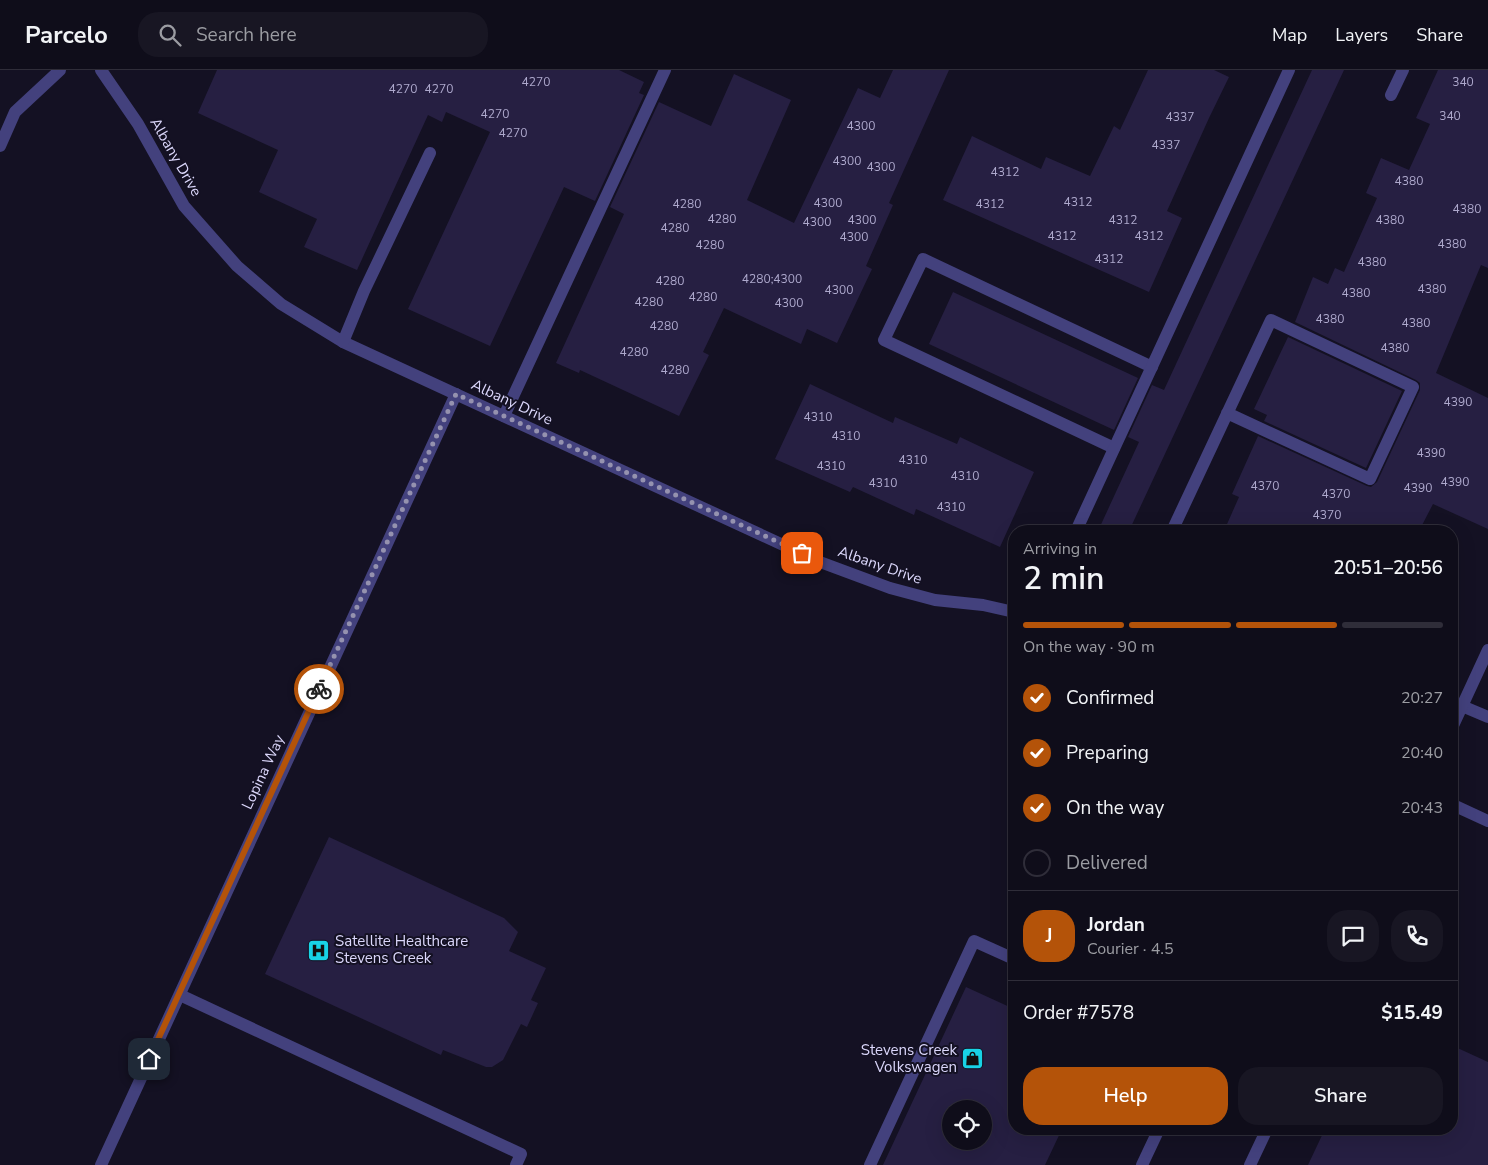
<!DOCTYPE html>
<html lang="en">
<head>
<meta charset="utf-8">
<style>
	body { margin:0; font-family:"Nunito Sans",sans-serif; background:#181623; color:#f1f3f6; height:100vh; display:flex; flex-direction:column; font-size:19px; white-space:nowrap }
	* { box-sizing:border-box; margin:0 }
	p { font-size:16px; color:#9b9ca2 }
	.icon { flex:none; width:28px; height:28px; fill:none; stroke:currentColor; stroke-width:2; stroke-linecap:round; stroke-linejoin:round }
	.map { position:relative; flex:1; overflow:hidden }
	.panel { position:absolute; left:1008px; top:455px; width:450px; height:610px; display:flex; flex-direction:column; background:#0f0d1a; border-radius:20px; box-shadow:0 5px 20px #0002,0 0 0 1px #2f2d39 }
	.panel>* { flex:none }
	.tools { position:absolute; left:942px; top:1030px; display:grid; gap:10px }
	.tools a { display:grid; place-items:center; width:50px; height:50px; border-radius:50%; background:#0f0d1a; box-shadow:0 5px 20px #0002,0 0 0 1px #2f2d39; font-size:25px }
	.pin { position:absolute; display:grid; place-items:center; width:42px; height:42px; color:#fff; margin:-21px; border-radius:10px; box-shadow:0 2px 8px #0006 }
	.courier { position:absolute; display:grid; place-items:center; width:50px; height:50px; margin:-25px; border:4px solid #b45309; border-radius:50%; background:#fff; color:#222; box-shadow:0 1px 6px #0007 }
	.overview em { font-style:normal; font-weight:600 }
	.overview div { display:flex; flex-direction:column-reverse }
	.overview { display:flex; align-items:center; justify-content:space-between; height:85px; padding:0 15px }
	h1 { font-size:32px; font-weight:600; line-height:38px }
	.bar { display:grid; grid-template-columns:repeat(4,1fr); gap:8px 5px; align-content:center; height:60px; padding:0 15px }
	.bar i { height:6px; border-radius:4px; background:#2f2d39 }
	.bar .on { background:#b45309 }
	.bar p { grid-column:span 4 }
	.line { display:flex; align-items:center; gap:12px; padding:0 15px; border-top:1px solid #2f2d39 }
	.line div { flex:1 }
	.round { display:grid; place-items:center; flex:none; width:52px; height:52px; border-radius:20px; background:#181623 }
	ol { padding:0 15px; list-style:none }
	li { display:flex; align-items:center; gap:15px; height:55px }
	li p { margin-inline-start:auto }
	li .icon { padding:5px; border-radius:50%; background:#b45309; color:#fff; stroke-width:4 }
	li:last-child { color:#9b9ca2 }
	li i { width:28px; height:28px; border:2px solid #2f2d39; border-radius:50% }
	.primary-button { display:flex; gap:10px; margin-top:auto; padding:10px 15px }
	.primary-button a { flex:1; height:58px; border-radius:20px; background:#b45309; color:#fff; font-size:20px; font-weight:600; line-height:58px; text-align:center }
	.primary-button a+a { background:#181623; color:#f1f3f6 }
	header { display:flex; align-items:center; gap:30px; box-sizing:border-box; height:70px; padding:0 25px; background:#0f0d1a; border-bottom:1px solid #2f2d39 }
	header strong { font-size:24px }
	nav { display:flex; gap:28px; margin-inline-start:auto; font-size:18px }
	.search { width:350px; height:45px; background:#181623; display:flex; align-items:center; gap:12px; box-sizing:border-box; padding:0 18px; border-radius:20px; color:#9b9ca2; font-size:19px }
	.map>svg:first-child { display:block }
</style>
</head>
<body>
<header>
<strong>Parcelo</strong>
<div class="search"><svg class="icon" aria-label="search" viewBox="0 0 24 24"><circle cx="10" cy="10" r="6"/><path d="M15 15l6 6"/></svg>Search here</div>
<nav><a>Map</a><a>Layers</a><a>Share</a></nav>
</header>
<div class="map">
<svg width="1488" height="1095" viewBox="0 0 1488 1095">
	<rect width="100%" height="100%" fill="#141123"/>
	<g fill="#261f42" fill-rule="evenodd">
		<path d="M217 0H619L644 12 639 23 644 25 595 131 564 117 490 276 408 239 490 62 446 42 442 52 428 45 357 200 304 177 317 149 259 122 278 80 198 43Z"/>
		<path d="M893 0H949L889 133 893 135 866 196 872 199 837 273 807 259 801 274 724 238 703 282 709 285 679 346 580 300 579 303 556 293 624 144 610 137 659 32 711 56 734 4 791 30 747 130 794 153 858 18 880 28Z"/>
		<path d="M1148 0H1214L1229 7 1209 48 1167 141 1182 148 1149 222 943 130 972 66 1041 99 1046 87 1090 106 1114 56 1120 60Z"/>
		<path d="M1312 0H1344L1129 461H1098L1139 372 1128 367 1152 315 1164 320Z"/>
		<path d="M1438 0H1488V198L1481 195 1436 303 1488 328V459L1433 434 1419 461H1224L1239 427 1232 424 1258 366 1367 416 1371 417 1377 412 1420 320V313L1416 310 1295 252 1313 207 1328 214 1335 198 1344 202 1377 128 1366 123 1381 88 1409 100 1430 54 1416 48Z"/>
		<path d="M953 222 1138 308 1114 360 929 274Z"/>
		<path d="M1288 267 1402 321 1366 398 1264 351 1267 345 1254 339Z"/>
		<path d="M810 314 893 353 895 347 957 374 960 367 1034 402 1000 477 916 439 914 445 853 417 850 422 775 389Z"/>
		<path d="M329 767 504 848 518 862 509 881 546 898 531 930 538 933 527 957 521 954 503 990 492 997H486L443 980 441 985 265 904Z"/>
		<path d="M966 917 1014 939V1059H1062L1045 1095H883ZM951 1039H984V1071H951Z"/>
		<path d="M1451 975 1488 992V1095H1308L1325 1059H1451Z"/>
	</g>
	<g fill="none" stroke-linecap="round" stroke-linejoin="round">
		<g stroke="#43417d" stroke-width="12">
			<path d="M101 0 138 54 184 136 237 196 281 234 343 272 820 492 890 518 935 530 983 535 1014 542"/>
			<path d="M1391 25 1403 0"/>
			<path d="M0 76 15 42 60 0"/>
			<path d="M343 272 364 221 430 83"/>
			<path d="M504 346 665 0"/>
			<path d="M1114 378 884 270 923 189 1152 297"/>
			<path d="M1076 461 1289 0"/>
			<path d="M1172 461 1271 250 1413 317 1370 409 1227 343"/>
			<path d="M1462 636 1488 647"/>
			<path d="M1451 660 1488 580"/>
			<path d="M1451 734 1488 751"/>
			<path d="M180 925 521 1084 516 1095"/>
			<path d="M101 1095 456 324"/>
			<path d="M870 1095 974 871 1014 889"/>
			<path d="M1142 1095 1159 1059"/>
			<path d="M1250 1095 1267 1059"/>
		</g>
	</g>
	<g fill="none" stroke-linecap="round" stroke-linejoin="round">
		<path stroke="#9592af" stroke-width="5" stroke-dasharray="0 9" d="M319 619 456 324 802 483"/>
		<path stroke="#b45309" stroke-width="6" d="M149 989 319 619"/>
	</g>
	<defs>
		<symbol id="hospital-square" viewBox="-11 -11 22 22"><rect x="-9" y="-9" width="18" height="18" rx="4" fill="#18d3e6" stroke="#141123"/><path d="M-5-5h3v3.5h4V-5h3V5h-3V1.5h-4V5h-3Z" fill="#111"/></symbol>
		<symbol id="shop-square" viewBox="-11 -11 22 22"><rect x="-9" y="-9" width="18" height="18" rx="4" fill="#18d3e6" stroke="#141123"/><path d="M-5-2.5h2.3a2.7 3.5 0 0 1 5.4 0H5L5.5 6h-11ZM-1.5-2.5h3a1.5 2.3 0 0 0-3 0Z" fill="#111"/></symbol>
	</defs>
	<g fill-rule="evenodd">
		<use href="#hospital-square" x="306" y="868" width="25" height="25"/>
		<use href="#shop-square" x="960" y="976" width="25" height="25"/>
	</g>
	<g text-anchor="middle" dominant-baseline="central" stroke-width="4" stroke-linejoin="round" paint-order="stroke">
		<g font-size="12" fill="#aea9cd">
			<text x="536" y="12">4270</text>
			<text x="1463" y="12">340</text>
			<text x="403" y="19">4270</text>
			<text x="439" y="19">4270</text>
			<text x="495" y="44">4270</text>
			<text x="1450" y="46">340</text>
			<text x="1180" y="47">4337</text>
			<text x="861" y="56">4300</text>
			<text x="513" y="63">4270</text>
			<text x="1166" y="75">4337</text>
			<text x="847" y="91">4300</text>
			<text x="881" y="97">4300</text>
			<text x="1005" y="102">4312</text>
			<text x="1409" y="111">4380</text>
			<text x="1078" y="132">4312</text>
			<text x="828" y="133">4300</text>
			<text x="687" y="134">4280</text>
			<text x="990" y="134">4312</text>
			<text x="1467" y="139">4380</text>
			<text x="722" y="149">4280</text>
			<text x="862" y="150">4300</text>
			<text x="1123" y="150">4312</text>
			<text x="1390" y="150">4380</text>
			<text x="817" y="152">4300</text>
			<text x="675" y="158">4280</text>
			<text x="1062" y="166">4312</text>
			<text x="1149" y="166">4312</text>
			<text x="854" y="167">4300</text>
			<text x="1452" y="174">4380</text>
			<text x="710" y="175">4280</text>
			<text x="1109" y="189">4312</text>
			<text x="1372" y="192">4380</text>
			<text x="772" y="209">4280;4300</text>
			<text x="670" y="211">4280</text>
			<text x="1432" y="219">4380</text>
			<text x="839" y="220">4300</text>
			<text x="1356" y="223">4380</text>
			<text x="703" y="227">4280</text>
			<text x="649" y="232">4280</text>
			<text x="789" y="233">4300</text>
			<text x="1330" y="249">4380</text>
			<text x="1416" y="253">4380</text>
			<text x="664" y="256">4280</text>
			<text x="1395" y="278">4380</text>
			<text x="634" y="282">4280</text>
			<text x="675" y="300">4280</text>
			<text x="1458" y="332">4390</text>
			<text x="818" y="347">4310</text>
			<text x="846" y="366">4310</text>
			<text x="1431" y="383">4390</text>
			<text x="913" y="390">4310</text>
			<text x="831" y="396">4310</text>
			<text x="965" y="406">4310</text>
			<text x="1455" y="412">4390</text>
			<text x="883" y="413">4310</text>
			<text x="1265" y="416">4370</text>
			<text x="1418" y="418">4390</text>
			<text x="1336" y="424">4370</text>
			<text x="951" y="437">4310</text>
			<text x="1327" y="445">4370</text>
		</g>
		<g font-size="15" fill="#dbd7fb" stroke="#141123">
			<text transform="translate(176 87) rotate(60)">Albany Drive</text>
			<text transform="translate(512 332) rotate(25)">Albany Drive</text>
			<text transform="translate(880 495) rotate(19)">Albany Drive</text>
			<text transform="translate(263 702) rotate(-65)">Lopina Way</text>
		</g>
		<g font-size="15" fill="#dbd7fb" stroke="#141123" text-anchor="start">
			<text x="335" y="871">Satellite Healthcare<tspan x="335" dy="17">Stevens Creek</tspan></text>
			<text x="957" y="980" text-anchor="end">Stevens Creek<tspan x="957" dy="17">Volkswagen</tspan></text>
		</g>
	</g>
</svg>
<div class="tools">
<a><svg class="icon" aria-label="locate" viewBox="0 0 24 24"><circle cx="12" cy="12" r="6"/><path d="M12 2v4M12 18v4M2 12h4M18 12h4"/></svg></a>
</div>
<div class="pin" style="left:802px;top:483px;background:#ea580c"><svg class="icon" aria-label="bag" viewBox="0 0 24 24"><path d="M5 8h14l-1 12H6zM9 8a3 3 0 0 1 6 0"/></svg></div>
<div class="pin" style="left:149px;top:989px;background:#1f2937"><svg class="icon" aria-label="home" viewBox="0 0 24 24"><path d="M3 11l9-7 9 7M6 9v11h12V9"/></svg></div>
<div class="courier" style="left:319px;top:619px"><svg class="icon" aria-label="bike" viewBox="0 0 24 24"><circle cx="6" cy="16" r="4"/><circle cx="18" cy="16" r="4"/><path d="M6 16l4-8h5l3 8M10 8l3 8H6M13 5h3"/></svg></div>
<section class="panel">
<div class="overview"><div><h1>2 min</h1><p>Arriving in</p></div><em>20:51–20:56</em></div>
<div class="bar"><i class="on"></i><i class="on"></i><i class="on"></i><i></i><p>On the way · 90 m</p></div>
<ol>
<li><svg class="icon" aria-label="check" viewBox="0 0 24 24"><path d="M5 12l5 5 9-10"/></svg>Confirmed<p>20:27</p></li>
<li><svg class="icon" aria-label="check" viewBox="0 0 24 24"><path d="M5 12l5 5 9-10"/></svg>Preparing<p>20:40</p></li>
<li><svg class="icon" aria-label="check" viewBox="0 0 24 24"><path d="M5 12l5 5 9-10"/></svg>On the way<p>20:43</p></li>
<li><i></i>Delivered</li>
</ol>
<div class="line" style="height:90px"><b class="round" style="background:#b45309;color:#fff">J</b><div><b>Jordan</b><p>Courier · 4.5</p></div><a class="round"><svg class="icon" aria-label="chat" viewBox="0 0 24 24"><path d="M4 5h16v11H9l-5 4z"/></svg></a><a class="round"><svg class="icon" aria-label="phone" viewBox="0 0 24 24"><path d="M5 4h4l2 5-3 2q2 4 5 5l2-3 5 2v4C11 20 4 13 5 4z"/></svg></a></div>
<div class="line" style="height:65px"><div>Order #7578</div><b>$15.49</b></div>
<div class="primary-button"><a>Help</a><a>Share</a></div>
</section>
</div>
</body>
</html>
